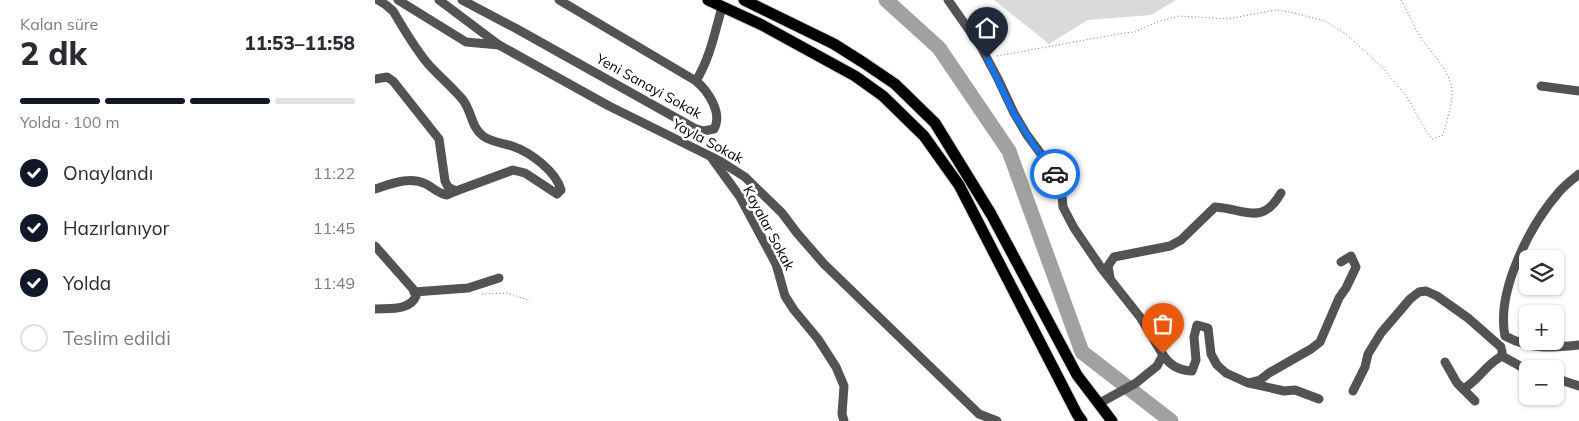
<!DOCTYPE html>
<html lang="tr">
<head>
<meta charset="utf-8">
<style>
	body { margin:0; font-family:Mulish,sans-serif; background:#f7f7f7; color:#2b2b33; height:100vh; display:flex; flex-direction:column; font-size:19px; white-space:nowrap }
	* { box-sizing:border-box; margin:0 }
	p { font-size:16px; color:#7c7c81 }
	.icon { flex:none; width:28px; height:28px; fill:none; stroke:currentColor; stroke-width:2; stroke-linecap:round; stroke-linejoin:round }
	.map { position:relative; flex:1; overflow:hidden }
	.drawer { display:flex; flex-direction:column; background:#fff; width:375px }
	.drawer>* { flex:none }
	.fabs { position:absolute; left:1144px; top:250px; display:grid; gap:10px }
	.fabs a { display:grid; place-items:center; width:45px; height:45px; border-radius:8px; background:#fff; box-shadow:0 1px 4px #0004; font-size:25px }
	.pin { position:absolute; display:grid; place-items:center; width:42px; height:42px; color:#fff; margin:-51px -21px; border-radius:50% 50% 50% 0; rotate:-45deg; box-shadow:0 0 5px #0007 }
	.pin .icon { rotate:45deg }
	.courier { position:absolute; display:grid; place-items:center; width:50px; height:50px; margin:-25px; border:4px solid #1a73e8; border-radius:50%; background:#fff; color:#222; box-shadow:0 1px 6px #0007 }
	.headline em { font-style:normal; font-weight:800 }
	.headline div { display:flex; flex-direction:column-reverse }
	.headline { display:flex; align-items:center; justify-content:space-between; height:85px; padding:0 20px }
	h1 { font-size:32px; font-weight:800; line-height:38px }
	.bar { display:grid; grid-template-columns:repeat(4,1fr); gap:8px 5px; align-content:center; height:60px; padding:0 20px }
	.bar i { height:6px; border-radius:4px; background:#e1e1e2 }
	.bar .current { background:#111827 }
	.bar p { grid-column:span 4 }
	ol { padding:0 20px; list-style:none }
	li { display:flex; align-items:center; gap:15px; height:55px }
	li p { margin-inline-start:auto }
	li .icon { padding:5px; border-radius:50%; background:#111827; color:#fff; stroke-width:4 }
	li:last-child { color:#7c7c81 }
	li i { width:28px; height:28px; border:2px solid #e1e1e2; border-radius:50% }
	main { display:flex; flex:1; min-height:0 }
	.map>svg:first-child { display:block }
</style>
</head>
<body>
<main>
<section class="drawer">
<div class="headline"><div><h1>2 dk</h1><p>Kalan süre</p></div><em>11:53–11:58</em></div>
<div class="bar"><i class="current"></i><i class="current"></i><i class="current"></i><i></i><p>Yolda · 100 m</p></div>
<ol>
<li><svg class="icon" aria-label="check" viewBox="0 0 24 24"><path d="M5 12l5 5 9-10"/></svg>Onaylandı<p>11:22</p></li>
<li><svg class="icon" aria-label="check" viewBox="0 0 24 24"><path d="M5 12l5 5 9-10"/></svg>Hazırlanıyor<p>11:45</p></li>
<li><svg class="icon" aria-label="check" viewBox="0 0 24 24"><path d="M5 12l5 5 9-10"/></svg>Yolda<p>11:49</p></li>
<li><i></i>Teslim edildi</li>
</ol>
</section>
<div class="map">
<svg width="1204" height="421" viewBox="0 0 1204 421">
	<rect width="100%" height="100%" fill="#fff"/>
	<path fill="#dadada" d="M619 0H801L776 15 713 20 674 44Z"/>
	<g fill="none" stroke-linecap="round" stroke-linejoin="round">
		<path stroke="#a1a1a1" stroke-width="15" d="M511 0 564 48 634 151 707 352 796 421"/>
		<defs>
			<g id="major">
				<path d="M333 0 387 25 480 76 508 96 549 136 584 185 702 414 707 421"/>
				<path d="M369 0 459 44 489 63 520 84 560 123 616 214 702 375 737 421"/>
			</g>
		</defs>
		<use href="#major" stroke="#dbdbdb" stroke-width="13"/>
		<g stroke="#757575" stroke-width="1" stroke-dasharray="1 2.5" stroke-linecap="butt">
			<path d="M622 56 749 33 760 32 782 22 804 16 852 19 889 12 903 10 915 12 950 21 971 34 1008 68 1032 97 1050 129 1057 139 1068 135C1071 123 1076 109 1077 97 1079 73 1058 56 1046 38 1038 26 1034 12 1026 0"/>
			<path d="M107 294 133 293 155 301"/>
		</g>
		<g stroke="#535353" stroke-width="9">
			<path d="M23 0 91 42 124 45 234 106 345 161 370 177 407 213 422 233 449 264 604 414 622 421"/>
			<path d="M64 0 124 45"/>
			<path d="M87 0 142 29 319 128 328 131 339 129C348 113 333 91 321 81L184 0"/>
			<path d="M573 0 606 47 623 79 639 113 652 135 680 173 686 184 688 207 699 228 727 269 765 317 788 355 782 366 761 383 723 404"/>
			<path d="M0 79 12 77 18 81 64 139 70 181 73 187 81 191"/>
			<path d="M321 81C335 58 340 32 347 7"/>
			<path d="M1166 86 1204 91"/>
			<path d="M336 157 365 197 401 264 410 296 419 310 443 339 461 367 469 386 467 414 469 421"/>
			<path d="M1204 174C1197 180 1190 185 1184 192 1155 225 1121 291 1130 336 1156 350 1175 348 1204 345"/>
			<path d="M0 189C16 184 34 176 51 184 59 188 62 193 72 195L81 191 138 170 150 173 182 194 186 190C181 171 155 152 137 146 128 143 116 142 108 136 96 127 97 112 88 100 78 88 65 77 54 65 40 49 29 29 18 11L11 5 3 0"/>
			<path d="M0 246 38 289 41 296C35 311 14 308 0 309"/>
			<path d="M735 278 733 266 739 257 795 246 806 240 840 207C871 209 887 226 906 193"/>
			<path d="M39 292 93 288 124 278"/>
			<path d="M1127 351V356L1145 366 1153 369"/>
			<path d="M788 355C796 366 803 370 817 371L821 360 819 337 822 325 833 328 836 354 842 365 851 373 873 383 885 380 894 373 936 349 945 342 964 298 971 288 981 267 976 256 966 262"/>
			<path d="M1070 362 1082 383 1100 401"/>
			<path d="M1180 378 1204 386"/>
			<path d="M874 383 909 391 920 390 944 399"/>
			<path d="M1088 389C1103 381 1111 364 1127 356"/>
			<path d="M978 391 990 367 993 354 1006 333 1035 299 1044 292 1051 291 1062 296 1093 318 1126 347"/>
		</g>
		<use href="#major" stroke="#000" stroke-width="11"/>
	</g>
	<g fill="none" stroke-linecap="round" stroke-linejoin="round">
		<path stroke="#595959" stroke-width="5" stroke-dasharray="0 9" d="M680 174 686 184 688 207 699 228 727 269 765 318 788 354"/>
		<path stroke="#1a73e8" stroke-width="6" d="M612 58 638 112 658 144 680 174"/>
	</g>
	<g text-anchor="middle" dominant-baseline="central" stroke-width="5" stroke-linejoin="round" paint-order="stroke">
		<g font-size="14" fill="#000" stroke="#fff">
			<text transform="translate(274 86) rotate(29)">Yeni Sanayi Sokak</text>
			<text transform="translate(333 141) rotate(28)">Yayla Sokak</text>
			<text transform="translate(394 228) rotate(62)">Kayalar Sokak</text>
		</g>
	</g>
</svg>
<div class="fabs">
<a><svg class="icon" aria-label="layers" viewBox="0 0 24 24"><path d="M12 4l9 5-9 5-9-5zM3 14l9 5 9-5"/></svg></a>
<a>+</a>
<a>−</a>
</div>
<div class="pin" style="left:788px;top:354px;background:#ea580c"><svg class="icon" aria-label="bag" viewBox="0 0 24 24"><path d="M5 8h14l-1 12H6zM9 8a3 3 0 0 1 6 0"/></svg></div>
<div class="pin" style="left:612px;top:58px;background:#1f2937"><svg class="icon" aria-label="home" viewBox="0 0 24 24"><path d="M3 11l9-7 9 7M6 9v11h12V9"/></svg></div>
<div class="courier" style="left:680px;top:174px"><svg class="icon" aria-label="car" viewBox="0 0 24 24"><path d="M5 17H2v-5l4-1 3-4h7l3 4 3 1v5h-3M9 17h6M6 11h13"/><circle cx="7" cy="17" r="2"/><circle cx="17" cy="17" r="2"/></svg></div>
</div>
</main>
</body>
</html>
